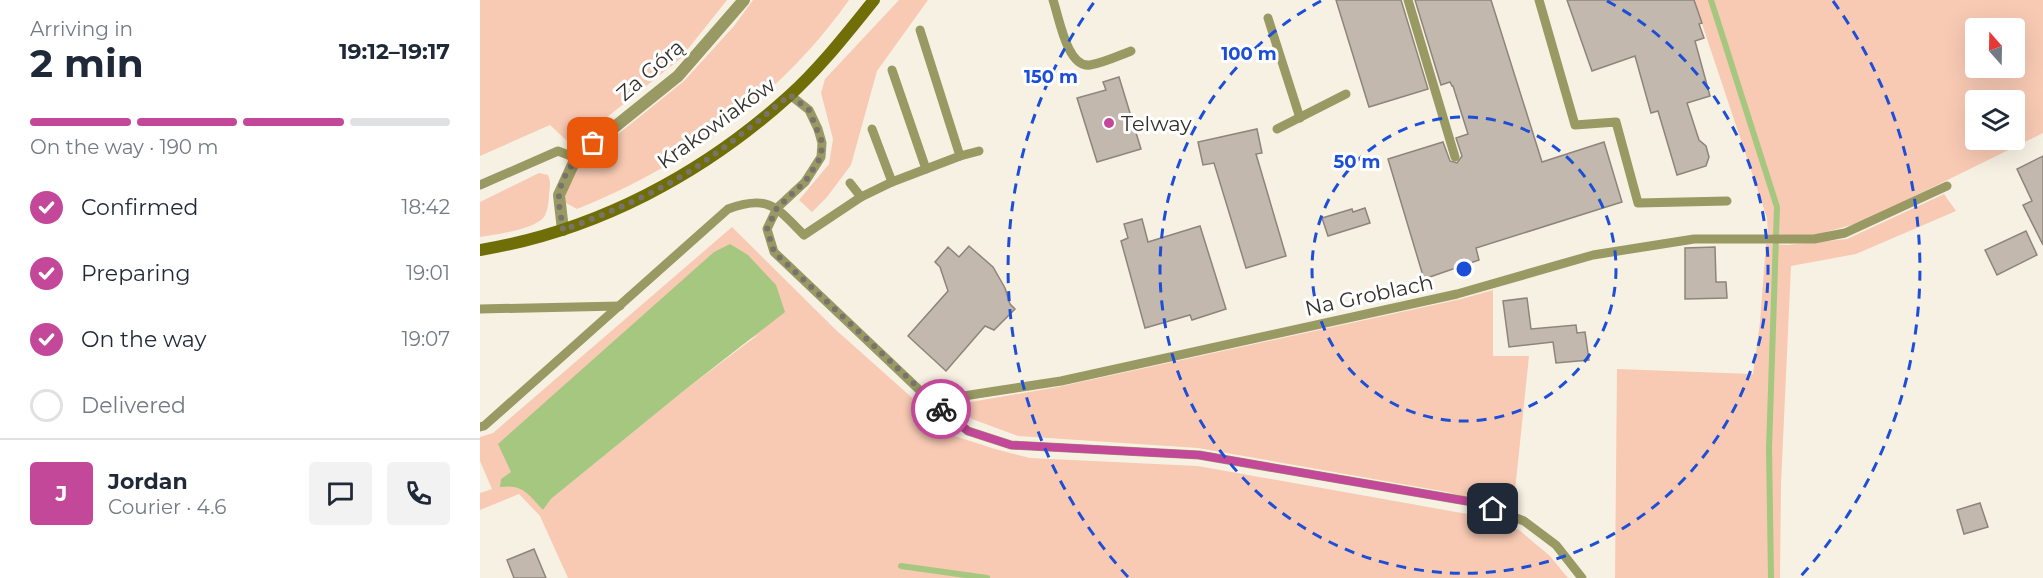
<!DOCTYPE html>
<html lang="en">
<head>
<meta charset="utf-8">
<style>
	body { margin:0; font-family:Montserrat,sans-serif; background:#f2f2f3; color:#1f2937; height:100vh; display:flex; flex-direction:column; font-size:22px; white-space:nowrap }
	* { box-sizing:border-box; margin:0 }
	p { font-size:20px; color:#747a83 }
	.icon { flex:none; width:33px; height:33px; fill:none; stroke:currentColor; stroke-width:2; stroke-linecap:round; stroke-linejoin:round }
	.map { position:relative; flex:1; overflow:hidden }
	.details { display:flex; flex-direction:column; background:#fff; width:480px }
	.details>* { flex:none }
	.needle { width:39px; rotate:340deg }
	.buttons { position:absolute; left:1485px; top:18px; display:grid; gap:12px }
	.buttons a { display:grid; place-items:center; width:60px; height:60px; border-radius:6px; background:#fff; box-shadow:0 6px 24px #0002; font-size:30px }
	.pin { position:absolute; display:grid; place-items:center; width:51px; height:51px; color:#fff; margin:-26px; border-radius:12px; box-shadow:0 3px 9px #0006 }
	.courier { position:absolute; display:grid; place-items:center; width:60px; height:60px; margin:-30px; border:4px solid #c34899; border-radius:50%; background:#fff; color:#222; box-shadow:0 2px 8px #0007 }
	.summary em { font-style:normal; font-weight:700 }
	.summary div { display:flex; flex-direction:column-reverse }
	.summary { display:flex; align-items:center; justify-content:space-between; height:102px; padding:0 30px }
	h1 { font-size:39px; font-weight:700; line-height:45px }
	.bar { display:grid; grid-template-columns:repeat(4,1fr); gap:9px 6px; align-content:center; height:72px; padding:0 30px }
	.bar i { height:8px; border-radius:4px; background:#e0e1e3 }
	.bar .active { background:#c34899 }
	.bar p { grid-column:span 4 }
	.line { display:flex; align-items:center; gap:15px; padding:0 30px; border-top:2px solid #e0e1e3 }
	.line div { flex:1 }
	.round { display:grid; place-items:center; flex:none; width:63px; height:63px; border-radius:6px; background:#f2f2f3 }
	ol { padding:0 30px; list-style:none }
	li { display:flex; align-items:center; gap:18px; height:66px }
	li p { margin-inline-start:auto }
	li .icon { padding:6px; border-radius:50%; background:#c34899; color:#fff; stroke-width:4 }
	li:last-child { color:#747a83 }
	li i { width:33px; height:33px; border:3px solid #e0e1e3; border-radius:50% }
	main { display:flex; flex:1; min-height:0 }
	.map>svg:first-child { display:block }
</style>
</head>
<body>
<main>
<section class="details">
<div class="summary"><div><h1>2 min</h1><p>Arriving in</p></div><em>19:12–19:17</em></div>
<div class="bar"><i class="active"></i><i class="active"></i><i class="active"></i><i></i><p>On the way · 190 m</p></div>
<ol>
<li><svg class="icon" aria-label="check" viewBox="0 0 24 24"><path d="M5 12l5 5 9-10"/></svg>Confirmed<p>18:42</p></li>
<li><svg class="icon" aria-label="check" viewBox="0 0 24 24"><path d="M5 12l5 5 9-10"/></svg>Preparing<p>19:01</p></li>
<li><svg class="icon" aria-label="check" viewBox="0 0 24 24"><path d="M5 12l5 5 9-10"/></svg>On the way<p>19:07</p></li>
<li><i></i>Delivered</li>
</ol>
<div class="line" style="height:108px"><b class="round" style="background:#c34899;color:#fff">J</b><div><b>Jordan</b><p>Courier · 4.6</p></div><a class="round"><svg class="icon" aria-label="chat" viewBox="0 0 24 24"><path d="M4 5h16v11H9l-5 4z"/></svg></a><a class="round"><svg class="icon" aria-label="phone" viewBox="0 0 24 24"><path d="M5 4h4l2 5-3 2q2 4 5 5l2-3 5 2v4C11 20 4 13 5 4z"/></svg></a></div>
</section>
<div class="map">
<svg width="1563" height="578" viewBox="0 0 1563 578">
	<rect width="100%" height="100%" fill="#f7f1e3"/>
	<g fill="#f8cab4" fill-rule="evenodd">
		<path d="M0 0H247L200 59 126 118 87 141 70 125 0 156Z"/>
		<path d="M273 0H369C302 95 205 166 97 209L86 203 85 193 96 168 204 81 254 26Z"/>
		<path d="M419 0H448L397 71 371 165 347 197 332 212 319 200 349 164 353 139 341 93 345 79Z"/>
		<path d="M1214 0H1563V133L1382 222 1332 236 1288 234 1287 218ZM1496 28H1534V68H1496ZM1496 100H1534V140H1496Z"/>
		<path d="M59 173 68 175C71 181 70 187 69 194 69 200 68 211 64 217 54 230 16 234 0 237V202Z"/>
		<path d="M1464 194 1476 211 1376 254 1311 266 1301 484 1300 578H1135L1137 369 1273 374 1280 322 1286 244 1307 245 1367 239Z"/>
		<path d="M252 227 356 330 475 436 515 449 550 458 718 466 993 515 1039 530 1070 556 1088 578H88L60 516 39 494 0 510V493L12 489 0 461V437L13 433ZM279 334 206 389 71 499 63 510 45 490 21 479Z"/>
		<path d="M1013 290V356H1049L1033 510 967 492 718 448 538 436 492 419 473 405 578 387 981 299Z"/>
	</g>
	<path fill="#a5c77f" d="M250 244 268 255 296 285 305 312 206 389 71 499 63 510C48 494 43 484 20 487L21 479 31 472 18 444 234 252Z"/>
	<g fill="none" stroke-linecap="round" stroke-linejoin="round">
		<g stroke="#a5c77f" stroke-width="6">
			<path d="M1231 0 1297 207 1289 448 1291 578"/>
			<path d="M421 566 507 578"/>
		</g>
	</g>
	<g fill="#c3b8ae" stroke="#8e847a" stroke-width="1.5">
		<path d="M856 0H921L948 89 889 107Z"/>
		<path d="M935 0H1011L1062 162 1124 142 1142 202 996 248 999 260 944 279 908 159 963 142 970 161 977 163 982 156 976 138 988 134 973 86H972L970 82 961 85Z"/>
		<path d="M1087 0H1214L1222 23 1219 24 1224 38 1215 41 1230 96 1207 103 1219 140 1226 146 1229 157 1226 166 1197 175 1178 111 1171 113 1155 56 1112 71Z"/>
		<path d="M639 77 661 149 617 162 597 98 626 90 623 82Z"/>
		<path d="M777 129 782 153 776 154 806 256 766 268 734 163 723 165 718 142Z"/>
		<path d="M1563 156V245L1543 205 1552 201 1537 169Z"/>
		<path d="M885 208 890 223 848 236 842 218 872 209 873 212Z"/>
		<path d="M662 219 668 242 720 226 746 309 712 320 710 315 665 328 641 241 648 238 644 224Z"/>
		<path d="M1546 231 1557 255 1517 275 1505 250Z"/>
		<path d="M489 246 513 267 525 288 530 304 535 309 514 330 505 326 466 371 428 336 468 291 460 267 455 262 468 247 479 257Z"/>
		<path d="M1235 247 1236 282H1246L1247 298 1205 299V248Z"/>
		<path d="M1047 298 1051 329 1096 325 1097 333 1105 332 1109 360 1076 363 1073 342 1029 347 1023 301Z"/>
		<path d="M1500 503 1508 527 1484 534 1477 510Z"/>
		<path d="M54 549 66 578H34L27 560Z"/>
	</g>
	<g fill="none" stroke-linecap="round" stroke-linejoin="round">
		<g stroke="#999964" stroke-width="9">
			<path d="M573 0C579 17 587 68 610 65 623 63 638 56 651 51"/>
			<path d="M928 0 975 157"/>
			<path d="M1059 0 1095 125 1136 122 1158 203 1247 201"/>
			<path d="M788 18 820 118"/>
			<path d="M440 30 480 156 446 169"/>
			<path d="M412 70 446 169 412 182"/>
			<path d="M310 95 329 110 338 129 342 143 341 157 325 182 297 208 287 229 294 252 451 401 488 431 531 445 719 455 998 503 1044 521 1076 545 1102 578"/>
			<path d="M797 129 866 94"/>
			<path d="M480 156 499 151"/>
			<path d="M0 185 78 151 96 158"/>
			<path d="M381 197 412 182 392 129"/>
			<path d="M0 309 140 306"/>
			<path d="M451 401 581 381 977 294 1113 255 1214 239H1334L1365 233 1467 186"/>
			<path d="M0 427 4 426 248 209C289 194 296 207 324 235L381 197 370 183"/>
		</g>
		<path stroke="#999964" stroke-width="12" d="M83 230 79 195 96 158 198 76 264 0"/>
		<path stroke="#706e07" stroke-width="12" d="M0 250C116 231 223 174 309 96 341 67 367 33 394 0"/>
	</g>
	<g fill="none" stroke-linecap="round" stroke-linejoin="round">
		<path stroke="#78746c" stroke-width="6" stroke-dasharray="0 10.8" d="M113 143C98 156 81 174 79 196 78 206 82 219 83 230 123 215 163 199 200 177 239 154 274 124 310 95L329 110 342 142 341 157 325 182 297 208 287 229 294 252 461 409"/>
		<path stroke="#c34899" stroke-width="8" d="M461 409 488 431 531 445 719 455 998 503 1013 509"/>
	</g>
	<g fill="none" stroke="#1d4ed8" stroke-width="3" stroke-dasharray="10 8">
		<circle cx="984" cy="269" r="152"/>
		<path d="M1127 1A304 304 0 1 1 841 1"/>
		<path d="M648 577A456 456 0 0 1 615 1M1353 1A456 456 0 0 1 1320 577"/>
	</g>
	<circle fill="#c34899" stroke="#fff" stroke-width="2" cx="629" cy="123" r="6"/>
	<g text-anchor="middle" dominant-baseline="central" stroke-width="6" stroke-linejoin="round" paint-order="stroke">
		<g font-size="21" fill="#33312c" stroke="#fff">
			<text transform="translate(170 70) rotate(-41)">Za Górą</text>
			<text transform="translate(236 123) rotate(-36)">Krakowiaków</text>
			<text transform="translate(889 295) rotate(-12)">Na Groblach</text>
		</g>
		<g font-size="21" fill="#33312c" stroke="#fff" text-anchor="start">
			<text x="641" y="123">Telway</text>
		</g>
	</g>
	<circle cx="984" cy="269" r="9" fill="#1d4ed8" stroke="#fff" stroke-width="3"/>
	<g font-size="18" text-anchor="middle" font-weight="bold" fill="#1d4ed8" stroke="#fff" stroke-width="6" stroke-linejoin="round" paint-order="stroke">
		<text x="769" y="60">100 m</text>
		<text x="571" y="83">150 m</text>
		<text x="877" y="168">50 m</text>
	</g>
</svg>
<div class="buttons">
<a><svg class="needle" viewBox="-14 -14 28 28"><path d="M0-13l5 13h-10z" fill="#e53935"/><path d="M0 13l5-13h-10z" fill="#747a83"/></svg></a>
<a><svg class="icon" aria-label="layers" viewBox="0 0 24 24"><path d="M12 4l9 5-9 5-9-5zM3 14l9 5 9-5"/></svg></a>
</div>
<div class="pin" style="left:113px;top:143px;background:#ea580c"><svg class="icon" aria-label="bag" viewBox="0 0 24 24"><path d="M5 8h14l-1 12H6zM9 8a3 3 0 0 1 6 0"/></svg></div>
<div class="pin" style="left:1013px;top:509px;background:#1f2937"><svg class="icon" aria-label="home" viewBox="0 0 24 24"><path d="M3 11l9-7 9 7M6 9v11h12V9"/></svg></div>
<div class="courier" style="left:461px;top:409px"><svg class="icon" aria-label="bike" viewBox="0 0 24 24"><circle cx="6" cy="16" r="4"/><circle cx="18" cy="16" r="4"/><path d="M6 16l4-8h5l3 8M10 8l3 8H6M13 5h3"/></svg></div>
</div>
</main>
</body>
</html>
